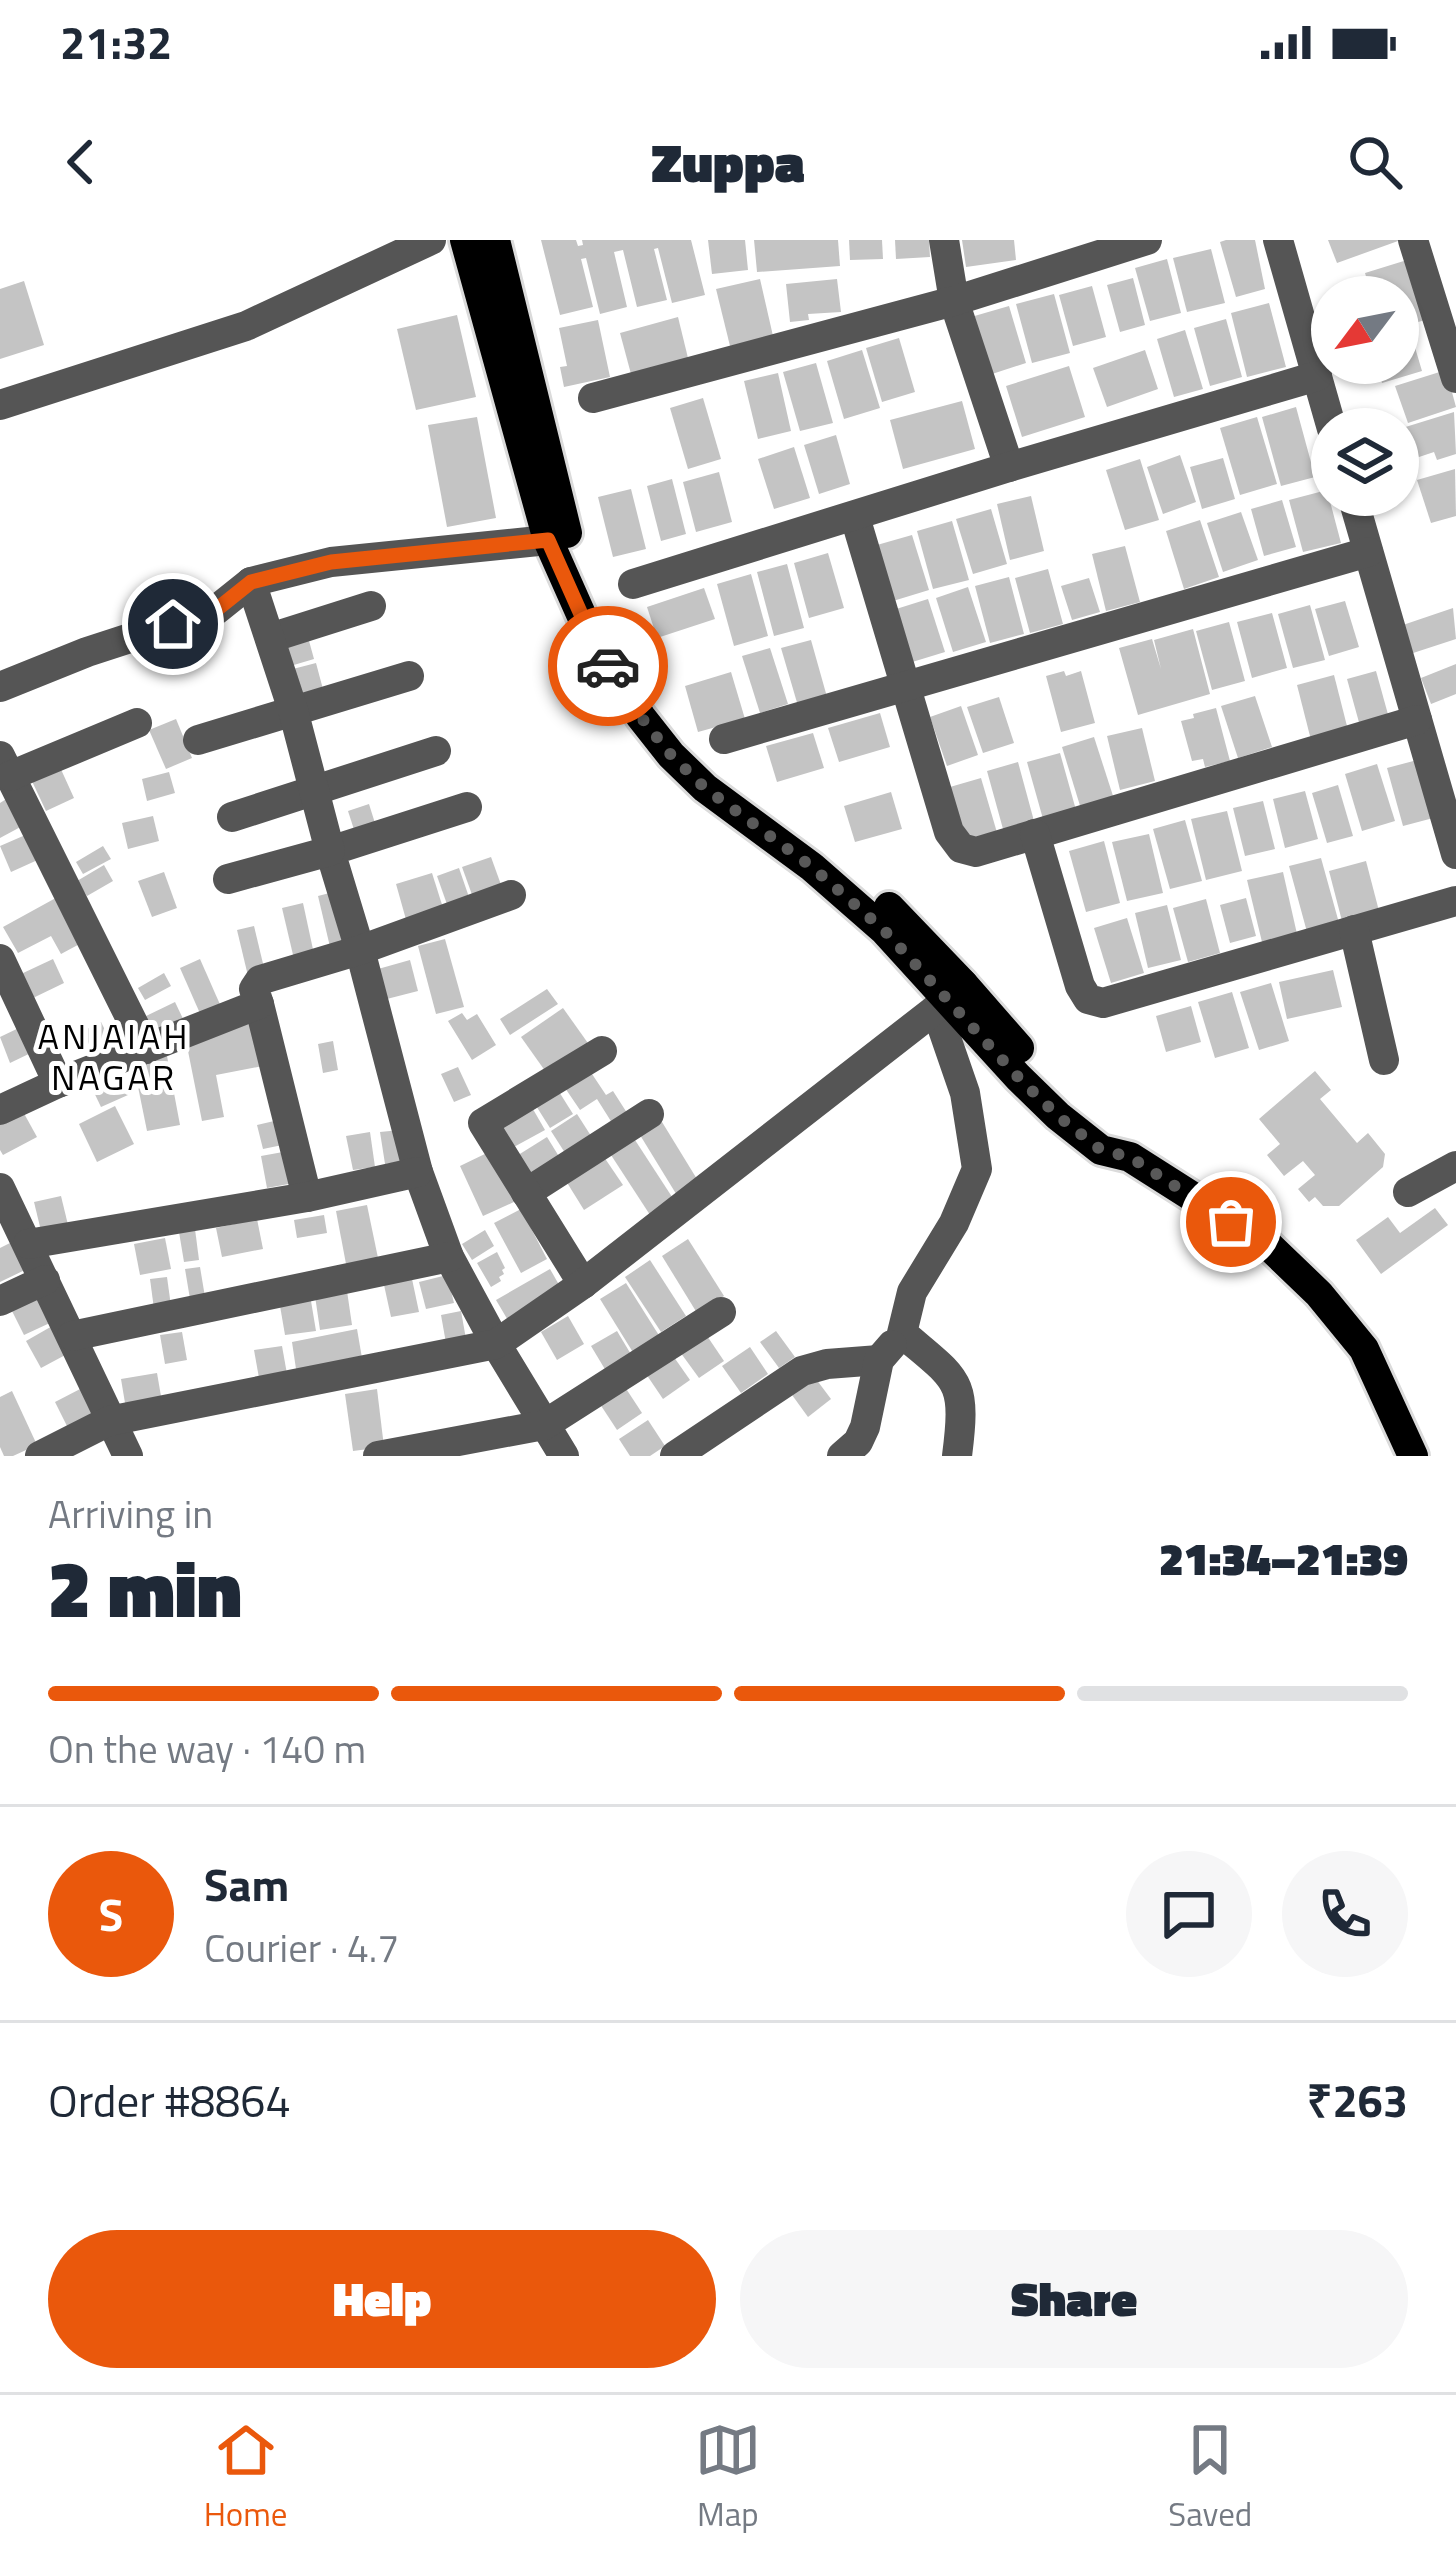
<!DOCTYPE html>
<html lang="en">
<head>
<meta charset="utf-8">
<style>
	body { margin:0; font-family:"Titillium Web",sans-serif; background:#f6f6f7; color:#1f2937; height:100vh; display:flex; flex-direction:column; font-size:45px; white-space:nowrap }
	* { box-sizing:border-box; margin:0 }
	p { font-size:39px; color:#747a83 }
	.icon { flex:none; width:66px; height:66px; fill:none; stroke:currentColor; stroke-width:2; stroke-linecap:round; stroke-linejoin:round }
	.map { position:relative; height:1216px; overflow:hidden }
	.drawer { display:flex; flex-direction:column; background:#fff; flex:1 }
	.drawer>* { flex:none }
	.needle { width:78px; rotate:238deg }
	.tools { position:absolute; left:1311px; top:36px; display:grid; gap:24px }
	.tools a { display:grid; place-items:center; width:108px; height:108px; border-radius:50%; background:#fff; box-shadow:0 3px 9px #0004; font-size:60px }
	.pin { position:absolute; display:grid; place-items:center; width:102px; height:102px; color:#fff; margin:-51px; border:6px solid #fff; border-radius:50%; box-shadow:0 3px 12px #0007 }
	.courier { position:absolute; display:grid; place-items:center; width:120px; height:120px; margin:-60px; border:9px solid #ea580c; border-radius:50%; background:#fff; color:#222; box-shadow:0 3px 15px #0007 }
	.summary em { font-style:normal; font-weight:800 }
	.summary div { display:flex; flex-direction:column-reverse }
	.summary { display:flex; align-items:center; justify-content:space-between; height:204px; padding:0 48px }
	h1 { font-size:78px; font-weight:800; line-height:90px }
	.bar { display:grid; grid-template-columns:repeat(4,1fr); gap:18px 12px; align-content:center; height:144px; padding:0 48px }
	.bar i { height:15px; border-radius:9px; background:#e0e1e3 }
	.bar .selected { background:#ea580c }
	.bar p { grid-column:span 4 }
	.line { display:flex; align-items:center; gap:30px; padding:0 48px; border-top:3px solid #e0e1e3 }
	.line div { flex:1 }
	.round { display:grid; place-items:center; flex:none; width:126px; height:126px; border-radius:63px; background:#f6f6f7 }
	.cta { display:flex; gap:24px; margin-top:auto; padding:24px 48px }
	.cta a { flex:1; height:138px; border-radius:72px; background:#ea580c; color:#fff; font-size:48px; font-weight:800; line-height:138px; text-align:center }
	.cta a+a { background:#f6f6f7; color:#1f2937 }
	.status { display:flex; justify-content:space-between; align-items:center; height:84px; padding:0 60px; background:#fff; direction:ltr }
	.status svg { height:33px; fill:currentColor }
	header { display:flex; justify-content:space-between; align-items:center; height:156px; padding:0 48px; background:#fff; font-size:54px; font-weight:800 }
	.dock { display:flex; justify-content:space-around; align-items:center; height:168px; border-top:3px solid #e0e1e3; background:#fff; font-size:33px; color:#747a83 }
	.dock a { display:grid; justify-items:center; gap:6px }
	.dock .selected { color:#ea580c }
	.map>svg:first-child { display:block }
</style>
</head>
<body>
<div class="status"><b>21:32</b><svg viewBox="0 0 49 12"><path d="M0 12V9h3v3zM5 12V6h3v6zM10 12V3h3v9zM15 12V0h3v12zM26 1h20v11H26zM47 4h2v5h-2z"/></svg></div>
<header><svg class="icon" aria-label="back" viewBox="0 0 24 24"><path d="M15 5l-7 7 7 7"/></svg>Zuppa<svg class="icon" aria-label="search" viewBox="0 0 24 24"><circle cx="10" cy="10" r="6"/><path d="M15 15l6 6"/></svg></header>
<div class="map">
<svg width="1456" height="1216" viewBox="0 0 1456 1216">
	<rect width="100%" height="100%" fill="#fff"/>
	<g fill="#c4c4c4">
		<path d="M541 0H576L578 6 583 5 582 0H691L705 55 672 63 658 8 654 9 667 60 637 67 623 10 614 12 627 67 600 74 586 18 581 19 593 67 560 75Z"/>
		<path d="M708 0H745L748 30 712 34Z"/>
		<path d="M754 0H838L840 26 757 32Z"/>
		<path d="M849 0H882L883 19 850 20Z"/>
		<path d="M895 0H929L930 17 896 19Z"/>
		<path d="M962 0H1014L1016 20 966 27Z"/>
		<path d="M1226 0H1255L1265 49 1236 57 1220 2Z"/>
		<path d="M1328 0H1398V1L1337 23Z"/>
		<path d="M1211 9 1225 63 1187 72 1173 18Z"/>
		<path d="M1167 19 1181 73 1150 81 1135 28Z"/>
		<path d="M1407 20 1425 80 1398 88V57H1372L1365 33Z"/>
		<path d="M1133 38 1145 85 1120 92 1107 45Z"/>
		<path d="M760 39 773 96 730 106 716 49Z"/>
		<path d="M837 39 841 72 808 74 809 80 790 82 786 44Z"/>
		<path d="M24 41 44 105 0 119V49Z"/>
		<path d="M1092 46 1106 97 1073 106 1059 55Z"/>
		<path d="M1054 54 1070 113 1032 123 1016 64Z"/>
		<path d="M1269 63 1286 127 1247 137 1231 73Z"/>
		<path d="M1009 66 1026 123 989 135 971 77Z"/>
		<path d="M457 75 476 157 416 170 397 89Z"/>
		<path d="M678 77 688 118 631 134 620 93Z"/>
		<path d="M1226 79 1242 137 1210 146 1194 88Z"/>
		<path d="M598 80 610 137 564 147 560 127 567 126 559 88Z"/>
		<path d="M1185 90 1203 149 1174 157 1157 99Z"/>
		<path d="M1411 94 1422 131 1382 143 1376 123H1398V98Z"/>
		<path d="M899 98 915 152 882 162 866 108Z"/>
		<path d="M862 110 880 168 844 179 827 121Z"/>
		<path d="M1145 110 1158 149 1107 167 1093 128Z"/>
		<path d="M816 123 833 183 800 191 783 132Z"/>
		<path d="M1069 126 1085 177 1022 197 1006 146Z"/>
		<path d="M1446 130 1456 167 1408 183 1395 146Z"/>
		<path d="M778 133 791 191 758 199 744 141Z"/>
		<path d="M703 158 721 219 688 229 670 168Z"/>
		<path d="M962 161 975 209 903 229 890 180Z"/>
		<path d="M1296 167 1315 237 1281 246 1262 177Z"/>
		<path d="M1454 172 1456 214 1437 220 1434 212 1410 220 1399 189Z"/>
		<path d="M477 177 496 278 447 287 428 185Z"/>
		<path d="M1257 177 1277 244 1240 255 1220 188Z"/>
		<path d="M836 195 850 244 819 254 804 205Z"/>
		<path d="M794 207 810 258 774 269 758 219Z"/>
		<path d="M1180 215 1196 262 1163 274 1147 227Z"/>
		<path d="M1223 218 1235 259 1202 269 1190 227Z"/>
		<path d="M1140 219 1159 280 1125 290 1106 230Z"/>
		<path d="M1455 229 1456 276 1431 283 1417 240Z"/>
		<path d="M719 232 732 282 696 292 683 242Z"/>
		<path d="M672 239 686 294 661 301 647 246Z"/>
		<path d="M631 249 646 309 613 317 598 257Z"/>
		<path d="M1327 250 1341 303 1303 312 1289 260Z"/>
		<path d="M1031 256 1044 311 1010 320 997 264Z"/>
		<path d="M1282 260 1296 307 1264 316 1251 269Z"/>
		<path d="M991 269 1007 324 973 334 956 279Z"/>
		<path d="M1241 272 1258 320 1223 332 1207 283Z"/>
		<path d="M1200 280 1219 337 1184 349 1166 291Z"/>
		<path d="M952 281 969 340 933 349 917 291Z"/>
		<path d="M912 295 929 350 893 361 877 305Z"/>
		<path d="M1125 306 1140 362 1106 371 1092 314Z"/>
		<path d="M828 313 844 368 809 378 794 323Z"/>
		<path d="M787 324 804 388 774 396 757 332Z"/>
		<path d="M1048 329 1063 384 1030 393 1015 338Z"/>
		<path d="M751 334 768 396 734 406 717 344Z"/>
		<path d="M1009 337 1024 394 990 403 975 346Z"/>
		<path d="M1089 338 1100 372 1072 380 1061 346Z"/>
		<path d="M968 347 986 402 953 412 936 358Z"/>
		<path d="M704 348 715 379 657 398 647 367Z"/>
		<path d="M928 359 945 412 909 423 893 370Z"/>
		<path d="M1345 361 1359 407 1329 416 1315 369Z"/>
		<path d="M1310 365 1325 420 1293 428 1278 374Z"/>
		<path d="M1453 368 1456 399 1407 415 1397 387Z"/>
		<path d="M1272 373 1287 428 1252 438 1237 382Z"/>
		<path d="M1229 382 1245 441 1212 450 1196 391Z"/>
		<path d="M1193 389 1210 454 1138 475 1119 408 1152 399 1161 429 1154 400Z"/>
		<path d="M306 390 314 419 287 427 279 397Z"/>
		<path d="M811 400 827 457 798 466 781 408Z"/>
		<path d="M770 408 788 464 760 473 742 416Z"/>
		<path d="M316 423 324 453 297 460 289 430Z"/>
		<path d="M1456 424V454L1431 464 1421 438Z"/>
		<path d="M1064 431 1066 436 1081 431 1095 483 1061 492 1046 436Z"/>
		<path d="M1376 431 1389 478 1360 486 1347 439Z"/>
		<path d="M731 432 745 479 698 492 685 446Z"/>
		<path d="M1334 435 1348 490 1311 500 1297 445Z"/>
		<path d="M1255 456 1272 507 1238 518 1221 466Z"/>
		<path d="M999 457 1014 503 983 513 967 467Z"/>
		<path d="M961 466 978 515 947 526 930 477Z"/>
		<path d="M1216 468 1230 521 1205 527 1203 519 1192 521 1181 481 1194 478 1193 474Z"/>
		<path d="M880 473 890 507 839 522 828 488Z"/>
		<path d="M176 479 192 518 166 529 149 490Z"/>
		<path d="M1142 488 1155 541 1120 550 1107 496Z"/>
		<path d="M813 493 824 528 777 542 766 506Z"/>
		<path d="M1094 497 1114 559 1081 569 1062 507Z"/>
		<path d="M1060 513 1076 570 1043 579 1027 522Z"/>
		<path d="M1421 519 1437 577 1403 586 1387 528Z"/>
		<path d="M1018 522 1034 581 1003 589 987 531Z"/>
		<path d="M1377 524 1395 581 1362 591 1345 534Z"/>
		<path d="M59 525 74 558 46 571 30 537Z"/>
		<path d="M169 532 175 553 147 561 142 539Z"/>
		<path d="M981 538 998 596 967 605 950 547Z"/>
		<path d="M1338 545 1353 596 1327 603 1312 553Z"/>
		<path d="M1305 551 1318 599 1285 608 1273 559Z"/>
		<path d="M891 552 902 589 855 602 844 566Z"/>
		<path d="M11 556 26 584 0 598V563Z"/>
		<path d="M1263 561 1275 609 1245 616 1233 568Z"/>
		<path d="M369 564 379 596 358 602 348 571Z"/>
		<path d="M1227 571 1242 631 1206 640 1191 579Z"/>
		<path d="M153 576 159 601 128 609 122 583Z"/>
		<path d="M1185 580 1202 641 1170 649 1153 589Z"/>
		<path d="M30 593 42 618 11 632 0 606Z"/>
		<path d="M1149 594 1163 653 1127 661 1112 602Z"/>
		<path d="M1104 601 1120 663 1086 672 1069 611Z"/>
		<path d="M103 606 111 619 83 634 76 622Z"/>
		<path d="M491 617 504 653 475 663 462 627Z"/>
		<path d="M1321 618 1339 683 1307 692 1289 626Z"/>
		<path d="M1366 621 1379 671 1342 681 1329 631Z"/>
		<path d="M104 625 113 641 87 656 77 641Z"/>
		<path d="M459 628 471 663 449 670 437 636Z"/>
		<path d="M164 632 177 668 152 677 138 641Z"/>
		<path d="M1283 632 1297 694 1262 702 1247 640Z"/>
		<path d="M432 633 444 671 407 683 396 644Z"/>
		<path d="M337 651 350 706 331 711 318 656Z"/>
		<path d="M63 654 87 700 61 714 51 696 18 713 3 687Z"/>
		<path d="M1246 658 1256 696 1230 703 1220 665Z"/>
		<path d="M1206 659 1220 713 1188 722 1173 668Z"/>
		<path d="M303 663 314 714 294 719 282 668Z"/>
		<path d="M1167 665 1181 720 1148 728 1135 673Z"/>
		<path d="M1127 678 1144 733 1111 743 1094 688Z"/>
		<path d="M254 686 265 732 248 736 237 690Z"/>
		<path d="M445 699 464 767 436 774 418 706Z"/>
		<path d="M53 719 64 743 33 758 21 734Z"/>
		<path d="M200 719 222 769 202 778 180 728Z"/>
		<path d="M410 720 418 751 379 761 371 731Z"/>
		<path d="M1333 730 1342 767 1287 779 1279 742Z"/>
		<path d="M164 733 171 746 145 760 138 748Z"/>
		<path d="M1271 743 1289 801 1259 810 1240 752Z"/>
		<path d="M547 749 558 764 510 795 500 779Z"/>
		<path d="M1232 752 1249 808 1215 818 1198 762Z"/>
		<path d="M175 762 186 785 155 800 144 777Z"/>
		<path d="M1191 766 1201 802 1166 812 1156 776Z"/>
		<path d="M563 768 590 806 548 835 521 797Z"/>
		<path d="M462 773 467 780 477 774 496 805 472 820 448 781Z"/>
		<path d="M101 782 116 812 97 822 83 791Z"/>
		<path d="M255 782 263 826 216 835 224 877 202 881 185 796Z"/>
		<path d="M25 785 37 810 10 823 0 797Z"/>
		<path d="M333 801 338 830 323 833 318 804Z"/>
		<path d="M167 816 180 885 147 891 133 822Z"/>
		<path d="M458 827 471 855 454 862 441 834Z"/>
		<path d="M588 828 606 855 613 851 629 876 614 886 597 859 580 870 563 845Z"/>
		<path d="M1315 831 1331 850 1320 859 1357 903 1368 893 1385 914 1383 927 1339 966H1323L1315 957 1309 962 1298 949 1315 935 1303 921 1284 936 1267 915 1280 904 1259 879Z"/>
		<path d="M117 832 128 855 101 867 90 844Z"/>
		<path d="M556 847 573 874 550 888 533 861Z"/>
		<path d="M530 864 545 890 512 908 497 882Z"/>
		<path d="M115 866 134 904 97 922 79 884Z"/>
		<path d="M21 868 37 897 3 915 0 910V880Z"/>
		<path d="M577 874 593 899 567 916 551 891Z"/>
		<path d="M287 878 292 903 263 909 257 885Z"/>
		<path d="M662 882 700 944 678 957 640 895Z"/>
		<path d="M400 890 405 921 385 924 380 892Z"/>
		<path d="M370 892 375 927 353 930 346 896Z"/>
		<path d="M547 897 563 923 531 943 515 917Z"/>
		<path d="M635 900 676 963 652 978 611 915Z"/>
		<path d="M294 910 299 942 267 948 261 916Z"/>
		<path d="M491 911 516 961 483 976 460 926Z"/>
		<path d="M604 917 623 945 584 970 566 941Z"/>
		<path d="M61 956 69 989 42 995 34 962Z"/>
		<path d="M367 965 378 1018 346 1024 336 971Z"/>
		<path d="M1435 968 1448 985 1381 1034 1356 1000 1388 977 1400 993Z"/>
		<path d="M521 969 547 1019 521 1033 494 983Z"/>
		<path d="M324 975 327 993 297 998 294 980Z"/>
		<path d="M257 979 263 1009 222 1017 216 988Z"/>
		<path d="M195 989 199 1020 184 1022 179 992Z"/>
		<path d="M485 990 494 1006 472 1020 462 1004Z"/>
		<path d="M165 998 171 1029 140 1035 134 1004Z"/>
		<path d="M688 999 724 1056 697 1073 662 1016Z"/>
		<path d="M16 1000 29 1028 0 1042V1008Z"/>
		<path d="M497 1012 505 1028 502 1030 504 1034 499 1037 501 1041 491 1047 477 1023Z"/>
		<path d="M650 1020 686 1076 661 1092 625 1037Z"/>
		<path d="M200 1027 205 1057 190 1059 185 1029Z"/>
		<path d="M550 1029 562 1050 509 1082 496 1060Z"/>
		<path d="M447 1035 454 1063 426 1069 419 1042Z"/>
		<path d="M167 1037 171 1066 154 1069 150 1039Z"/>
		<path d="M412 1039 419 1072 391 1077 384 1045Z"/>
		<path d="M626 1043 660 1097 634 1114 600 1059Z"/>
		<path d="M347 1051 352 1085 320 1090 315 1056Z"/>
		<path d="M310 1055 316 1091 285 1095 279 1060Z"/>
		<path d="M40 1056 52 1082 24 1095 11 1069Z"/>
		<path d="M461 1071 466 1099 446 1103 441 1075Z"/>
		<path d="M568 1076 584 1104 557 1120 541 1092Z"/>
		<path d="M54 1085 69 1113 41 1128 26 1101Z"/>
		<path d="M701 1087 724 1121 699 1138 675 1105Z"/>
		<path d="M357 1089 362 1118 296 1129 292 1102Z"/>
		<path d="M617 1091 635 1121 609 1136 591 1106Z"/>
		<path d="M776 1091 795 1117 779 1128 760 1102Z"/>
		<path d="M182 1092 187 1120 165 1124 160 1095Z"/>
		<path d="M282 1106 287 1134 259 1138 254 1110Z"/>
		<path d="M750 1107 768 1134 741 1153 722 1126Z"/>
		<path d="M669 1110 690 1140 663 1159 642 1128Z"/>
		<path d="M810 1131 831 1159 808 1177 787 1148Z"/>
		<path d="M157 1133 162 1162 126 1169 121 1139Z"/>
		<path d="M623 1144 642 1173 617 1190 598 1161Z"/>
		<path d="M84 1147 99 1175 69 1190 55 1162Z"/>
		<path d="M377 1149 384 1207 353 1211 345 1154Z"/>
		<path d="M12 1151 37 1205 13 1216H4L0 1207V1157Z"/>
		<path d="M648 1180 665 1206 650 1216H630L619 1199Z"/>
	</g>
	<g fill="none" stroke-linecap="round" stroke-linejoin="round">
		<defs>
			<g id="major">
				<path d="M465 0 548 300 596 408 641 477 671 515 705 548 812 627 884 690 1018 837 1058 876 1101 910 1130 917 1267 1004 1319 1054 1364 1109 1413 1216"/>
				<path d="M495 0 567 293"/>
				<path d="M889 667 963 744 1019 808"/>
			</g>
		</defs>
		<use href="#major" stroke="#dbdbdb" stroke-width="36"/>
		<g stroke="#555" stroke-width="30">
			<path d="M944 0 954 61 1009 227"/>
			<path d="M1278 0 1332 189"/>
			<path d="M1413 0 1456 138"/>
			<path d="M593 158 954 61 1147 0"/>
			<path d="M0 165 246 86 431 0"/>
			<path d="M1352 255 1456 614"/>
			<path d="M855 277 949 592 961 608 976 612 1417 480"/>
			<path d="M633 344 1009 227 1317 136"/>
			<path d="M270 398 371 366"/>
			<path d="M0 447 87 412 216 370 251 342 331 322 548 300"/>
			<path d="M724 499 1368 312"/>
			<path d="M198 500 409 436"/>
			<path d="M0 516 146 809"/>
			<path d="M10 536 137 483"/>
			<path d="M467 567 330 611 360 710 418 932 449 1017 496 1104 564 1216"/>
			<path d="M232 577 436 511"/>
			<path d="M1035 594 1080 746 1088 759 1103 763 1456 661"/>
			<path d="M228 639 330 611 293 470 251 342"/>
			<path d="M1354 690 1384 820"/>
			<path d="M0 719 58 843"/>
			<path d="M259 764 307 957"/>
			<path d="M936 769 965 853 977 929 954 983 912 1052 902 1093C958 1141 967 1138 957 1216"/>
			<path d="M0 870 58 843 259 764 254 749 260 740 360 710 511 655"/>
			<path d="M0 948 128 1216"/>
			<path d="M1408 952 1456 926"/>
			<path d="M526 953 649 874"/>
			<path d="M28 1004 307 957 418 932"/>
			<path d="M583 1044 483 883 602 811"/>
			<path d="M0 1061 45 1040"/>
			<path d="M72 1096 449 1017"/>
			<path d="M40 1216 109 1181 496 1104 583 1044 936 769 963 744"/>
			<path d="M378 1216 544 1185 721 1072"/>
			<path d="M675 1216 802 1131 827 1124 879 1120"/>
			<path d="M842 1216 858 1202 865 1187 879 1120 892 1105"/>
		</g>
		<use href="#major" stroke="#000" stroke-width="30"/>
	</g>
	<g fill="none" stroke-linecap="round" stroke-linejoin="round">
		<path stroke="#595959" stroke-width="12" stroke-dasharray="0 21.6" d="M608 426 641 477 671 515 705 548 812 627 884 690 1018 837 1058 876 1101 910 1130 917 1231 982"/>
		<path stroke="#ea580c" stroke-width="15" d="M173 384 216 370 251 342 331 322 548 300 596 408 608 426"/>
	</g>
	<g text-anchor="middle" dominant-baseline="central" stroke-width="10" stroke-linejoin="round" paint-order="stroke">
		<g font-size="36" letter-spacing="3" fill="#000" stroke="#fff">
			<text x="114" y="795">ANJAIAH<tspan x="114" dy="41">NAGAR</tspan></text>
		</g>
	</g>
</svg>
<div class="tools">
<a><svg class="needle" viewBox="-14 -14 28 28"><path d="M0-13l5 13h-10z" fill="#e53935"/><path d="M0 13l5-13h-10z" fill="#747a83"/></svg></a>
<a><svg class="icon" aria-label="layers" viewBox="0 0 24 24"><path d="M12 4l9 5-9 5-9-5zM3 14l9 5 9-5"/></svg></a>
</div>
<div class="pin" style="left:1231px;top:982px;background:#ea580c"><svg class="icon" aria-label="bag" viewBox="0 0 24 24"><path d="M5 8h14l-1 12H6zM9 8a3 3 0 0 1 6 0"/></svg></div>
<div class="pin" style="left:173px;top:384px;background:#1f2937"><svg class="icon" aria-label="home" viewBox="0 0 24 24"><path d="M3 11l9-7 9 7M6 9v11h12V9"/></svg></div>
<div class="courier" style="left:608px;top:426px"><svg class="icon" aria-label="car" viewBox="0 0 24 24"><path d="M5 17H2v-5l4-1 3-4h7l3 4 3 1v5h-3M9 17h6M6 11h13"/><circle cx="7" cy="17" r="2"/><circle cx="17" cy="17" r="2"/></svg></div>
</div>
<section class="drawer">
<div class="summary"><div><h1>2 min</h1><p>Arriving in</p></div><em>21:34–21:39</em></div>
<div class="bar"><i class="selected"></i><i class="selected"></i><i class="selected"></i><i></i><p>On the way · 140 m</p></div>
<div class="line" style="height:216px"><b class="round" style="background:#ea580c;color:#fff">S</b><div><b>Sam</b><p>Courier · 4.7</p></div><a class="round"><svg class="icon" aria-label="chat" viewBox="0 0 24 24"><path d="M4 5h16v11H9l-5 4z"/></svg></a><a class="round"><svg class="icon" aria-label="phone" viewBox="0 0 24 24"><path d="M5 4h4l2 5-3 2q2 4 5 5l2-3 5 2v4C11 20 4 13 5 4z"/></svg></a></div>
<div class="line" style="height:156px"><div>Order #8864</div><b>₹263</b></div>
<div class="cta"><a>Help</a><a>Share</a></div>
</section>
<nav class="dock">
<a class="selected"><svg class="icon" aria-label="home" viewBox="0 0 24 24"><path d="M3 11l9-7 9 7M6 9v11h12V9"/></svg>Home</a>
<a><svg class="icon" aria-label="map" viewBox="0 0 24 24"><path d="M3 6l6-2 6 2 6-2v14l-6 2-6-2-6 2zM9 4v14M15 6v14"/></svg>Map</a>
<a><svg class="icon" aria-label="saved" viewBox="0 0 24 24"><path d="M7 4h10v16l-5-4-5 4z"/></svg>Saved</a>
</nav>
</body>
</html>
